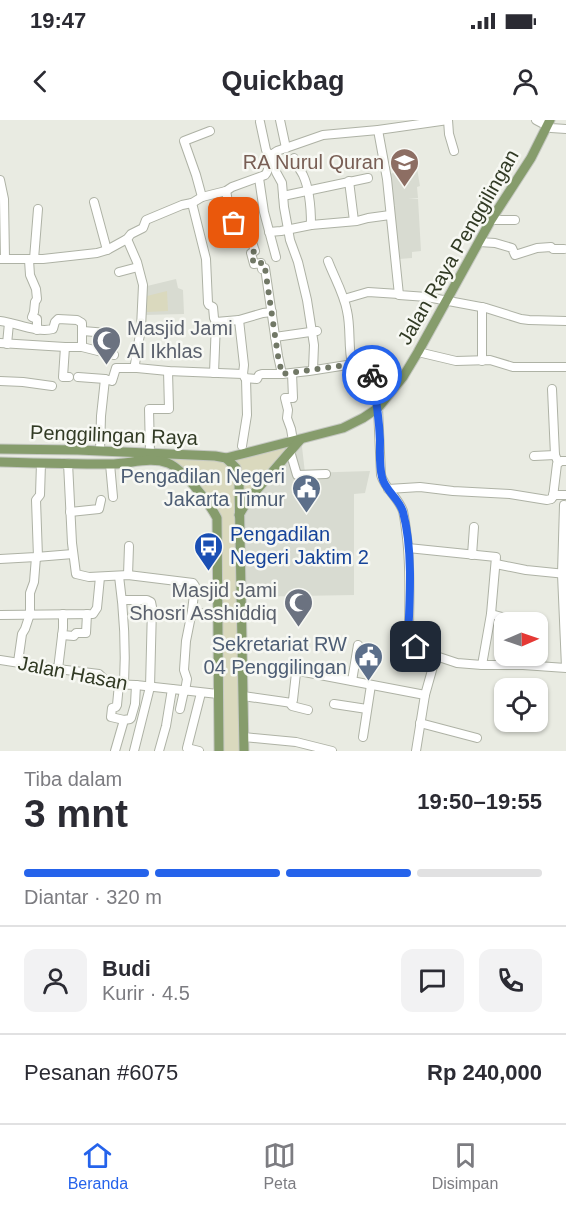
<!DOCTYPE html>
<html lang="id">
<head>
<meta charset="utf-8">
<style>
	body { margin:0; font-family:Arial,sans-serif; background:#f2f2f3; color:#2b2b33; height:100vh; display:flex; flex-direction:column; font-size:22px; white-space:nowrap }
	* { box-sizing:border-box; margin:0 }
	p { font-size:20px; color:#7c7c81 }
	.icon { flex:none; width:33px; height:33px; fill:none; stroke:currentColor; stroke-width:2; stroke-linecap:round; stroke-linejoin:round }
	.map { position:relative; height:631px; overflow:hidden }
	.panel { display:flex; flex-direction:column; background:#fff; flex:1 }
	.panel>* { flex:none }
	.needle { width:39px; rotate:88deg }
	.fabs { position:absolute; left:494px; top:492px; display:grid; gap:12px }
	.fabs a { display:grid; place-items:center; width:54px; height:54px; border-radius:12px; background:#fff; box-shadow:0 2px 4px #0004; font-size:30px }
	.pin { position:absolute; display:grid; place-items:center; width:51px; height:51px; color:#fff; margin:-26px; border-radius:12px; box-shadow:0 3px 9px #0006 }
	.courier { position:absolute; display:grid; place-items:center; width:60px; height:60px; margin:-30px; border:4px solid #2563eb; border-radius:50%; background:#fff; color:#222; box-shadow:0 2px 8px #0007 }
	.head em { font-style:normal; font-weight:700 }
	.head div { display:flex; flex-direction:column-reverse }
	.head { display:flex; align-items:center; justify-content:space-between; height:102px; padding:0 24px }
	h1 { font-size:39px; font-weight:700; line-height:45px }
	.bar { display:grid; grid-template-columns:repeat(4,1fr); gap:9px 6px; align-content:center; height:72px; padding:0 24px }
	.bar i { height:8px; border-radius:4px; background:#e1e1e2 }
	.bar .current { background:#2563eb }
	.bar p { grid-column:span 4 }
	.line { display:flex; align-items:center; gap:15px; padding:0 24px; border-top:2px solid #e1e1e2 }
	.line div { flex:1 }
	.round { display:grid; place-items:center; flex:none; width:63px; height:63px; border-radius:12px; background:#f2f2f3 }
	.status { display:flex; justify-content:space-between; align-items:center; height:42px; padding:0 30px; background:#fff; direction:ltr }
	.status svg { height:16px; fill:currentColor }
	header { display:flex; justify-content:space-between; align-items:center; height:78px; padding:0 24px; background:#fff; font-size:27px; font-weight:700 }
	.tabs { display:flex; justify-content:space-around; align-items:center; height:84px; border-top:2px solid #e1e1e2; background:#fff; font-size:16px; color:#7c7c81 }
	.tabs a { display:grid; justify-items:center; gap:3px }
	.tabs .current { color:#2563eb }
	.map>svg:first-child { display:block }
</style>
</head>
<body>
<div class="status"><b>19:47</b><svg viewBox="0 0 49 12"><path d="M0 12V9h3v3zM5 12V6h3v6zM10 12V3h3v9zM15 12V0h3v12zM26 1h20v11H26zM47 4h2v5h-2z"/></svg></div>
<header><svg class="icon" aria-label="back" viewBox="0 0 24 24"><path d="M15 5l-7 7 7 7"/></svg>Quickbag<svg class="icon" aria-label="person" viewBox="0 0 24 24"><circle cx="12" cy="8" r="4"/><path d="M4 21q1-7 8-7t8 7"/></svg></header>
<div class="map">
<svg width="566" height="631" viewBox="0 0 566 631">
	<rect width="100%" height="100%" fill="#e9ebe2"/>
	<g fill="#d8dbd1">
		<path d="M417 48 420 66 417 67 418 78 408 79H418L421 131 412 132V138L399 139 394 86H396L393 85 389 54Z"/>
		<path d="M176 159 178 168 183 170 184 194 144 195 143 167Z"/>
		<path d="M301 318 305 353 370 351 365 373 354 374V475L241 477 239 396Z"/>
	</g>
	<g fill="#dad9be">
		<path d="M167 171 168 191 147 192V176Z"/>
		<path d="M301 318 239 396 244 631H219L217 398 198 370 150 333 215 336Z"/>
	</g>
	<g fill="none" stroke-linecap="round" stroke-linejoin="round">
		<defs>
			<g id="minor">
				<path d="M280 0 286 28"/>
				<path d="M448 0 449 14 454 31"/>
				<path d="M536 0 551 8 566 9"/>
				<path d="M260 2 266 30 270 37"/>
				<path d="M378 10 387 59 399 175 427 177 486 188 521 199 529 200 566 201"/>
				<path d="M272 34 276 52 282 63 284 87 290 120 298 142 307 180 314 225 313 250"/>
				<path d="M294 38C296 45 300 49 303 55 310 70 311 90 311 105"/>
				<path d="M259 58 264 92 276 137"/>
				<path d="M0 60 4 79 5 139"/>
				<path d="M349 61 354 101"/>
				<path d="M226 71C229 84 228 97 237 107L246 105 255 131 251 133 254 144 261 143 262 149 265 148 278 236 282 254"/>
				<path d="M283 76 368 58"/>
				<path d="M202 77 196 55 184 21 210 11"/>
				<path d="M94 82 107 130"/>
				<path d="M192 83 206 139 208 183 209 185 213 187 214 198 216 202 214 253"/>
				<path d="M491 100H515"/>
				<path d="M269 112 281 111 311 105 357 101 368 98 390 95"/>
				<path d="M127 119 137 142 143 165 141 208 135 244 137 248 168 251 243 254 245 258 257 259 259 255 262 254H282L309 251 366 242 370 243 378 288 381 355C385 369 398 377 403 391 405 400 406 409 407 418 411 451 409 484 409 517L412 525 436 536 457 543 482 545H523L566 548"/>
				<path d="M479 122 495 123 512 128 515 135 537 128 551 127 553 129H564"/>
				<path d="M0 139H43L97 133 107 130 127 119 131 114 143 108 146 100 182 85 192 83 202 77 226 71 232 67 265 55C273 46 263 39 277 31L323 15 378 10 448 0"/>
				<path d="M34 139 38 89"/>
				<path d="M29 140 30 155 36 169 37 179 35 182 34 192 32 197 37 199V210"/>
				<path d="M328 141C334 157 344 174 347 191 351 208 348 227 352 244"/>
				<path d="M119 152 138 147"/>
				<path d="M344 179 368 172 399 174"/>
				<path d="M239 200 244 245 243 254"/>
				<path d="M0 201C17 203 36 213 53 209L55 202 58 199 77 200 82 203V227"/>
				<path d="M216 202 239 200 263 193 272 192"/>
				<path d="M83 211 107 213 106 233"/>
				<path d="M275 217 317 211"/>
				<path d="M0 223 65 227H82L114 235"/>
				<path d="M7 224 9 203"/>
				<path d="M65 227 63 257H69"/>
				<path d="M418 232 456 241 490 240 513 247H566"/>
				<path d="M482 241V187"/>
				<path d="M292 253 293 278H285L288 290 287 298 291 309 293 321"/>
				<path d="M78 257 105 259"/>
				<path d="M0 261 23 262 52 266"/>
				<path d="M552 269 555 335 558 342"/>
				<path d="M242 326 247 295 246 259"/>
				<path d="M100 331 101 296 105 259 112 261 116 248H137"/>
				<path d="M290 331 297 355 326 354"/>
				<path d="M150 333 149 289H169L168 251"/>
				<path d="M534 336 555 335"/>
				<path d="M68 343 72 423 76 454 89 457 128 455 193 463 195 466 192 491"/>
				<path d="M110 344 113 377"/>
				<path d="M388 369 420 367 453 371 510 374 547 380 551 379"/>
				<path d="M553 375H566"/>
				<path d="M551 379 553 377 557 344 561 341H566"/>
				<path d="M564 385 562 454 566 547"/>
				<path d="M70 392 99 389 101 380"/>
				<path d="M408 428 496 437 491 494 482 545"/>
				<path d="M472 435 474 407"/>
				<path d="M38 437 36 380 40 375 41 343"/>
				<path d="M0 439 36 437 73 434"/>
				<path d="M496 444 526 450 566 454"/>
				<path d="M128 455 129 426"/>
				<path d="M119 456C124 492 126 528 124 564"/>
				<path d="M122 480H147L151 482 152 487 150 567 134 631"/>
				<path d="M491 494 521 502"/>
				<path d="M0 495 93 494 97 488 100 457"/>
				<path d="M62 515 74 516 76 513H86L87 494"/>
				<path d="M0 540 58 549 99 554 109 564 136 565 218 574"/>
				<path d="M18 542 22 514 25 509 30 494V473L34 462 36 437"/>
				<path d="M58 549 63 508V494"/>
				<path d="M352 561 358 525"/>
				<path d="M119 564 117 585 116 587 112 588 111 597 124 600"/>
				<path d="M185 571 187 559 184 550 186 521 192 491 217 497"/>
				<path d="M243 576 292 583 293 580 296 553 299 551 425 575"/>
				<path d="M290 583 292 586 308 590"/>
				<path d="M334 584 367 589"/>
				<path d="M180 589 184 571"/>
				<path d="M420 603 477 618"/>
				<path d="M244 617 296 622 332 631"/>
				<path d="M363 617 371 565"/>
				<path d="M115 631 124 600 130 599 131 598 135 584 136 565"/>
				<path d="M159 631 166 606 172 569"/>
				<path d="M199 631 187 628 201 573"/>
				<path d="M416 631 425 575 436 536"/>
			</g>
			<g id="major">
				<path d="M0 329 78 330 215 336 226 338 343 308 363 298 378 288 403 257 418 232 491 100 531 38 550 0"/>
				<path d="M226 338 236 348 239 362 244 631"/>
				<path d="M0 342C36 343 72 344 107 344 127 345 149 336 168 343 184 350 209 383 217 398L219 631"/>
				<path d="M239 395 248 380 300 320"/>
			</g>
		</defs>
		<use href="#minor" stroke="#aeb2a5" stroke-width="10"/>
		<use href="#major" stroke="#c5c8c2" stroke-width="11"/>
		<use href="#minor" stroke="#fff" stroke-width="8"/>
		<use href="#major" stroke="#869c6c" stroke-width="9"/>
	</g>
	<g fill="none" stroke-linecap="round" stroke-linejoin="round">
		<path stroke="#717866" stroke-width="6" stroke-dasharray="0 10.8" d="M234 103 237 107 246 105 255 131 251 133 254 144 261 143 262 148H265L278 236 282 254 368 242 370 243 372 255"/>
		<path stroke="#2563eb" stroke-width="8" d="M372 255C376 277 379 298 380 320 380 332 379 345 382 357 385 371 399 378 403 392 413 429 410 478 408 517L410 522 416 527"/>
	</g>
	<defs>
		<symbol id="school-pin" viewBox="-11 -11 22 30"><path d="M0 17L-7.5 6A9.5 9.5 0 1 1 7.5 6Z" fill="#8d6e63" stroke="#f7f8f3"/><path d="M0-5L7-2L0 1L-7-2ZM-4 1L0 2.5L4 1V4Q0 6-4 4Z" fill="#fff"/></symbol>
		<symbol id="mosque-pin" viewBox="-11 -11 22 30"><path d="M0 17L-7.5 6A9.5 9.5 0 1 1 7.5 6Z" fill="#6b7280" stroke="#f7f8f3"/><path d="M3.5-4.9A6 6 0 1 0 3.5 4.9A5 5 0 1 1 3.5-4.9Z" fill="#fff"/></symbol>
		<symbol id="civic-pin" viewBox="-11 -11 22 30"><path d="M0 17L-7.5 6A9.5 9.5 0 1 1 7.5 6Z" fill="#5c6f8a" stroke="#f7f8f3"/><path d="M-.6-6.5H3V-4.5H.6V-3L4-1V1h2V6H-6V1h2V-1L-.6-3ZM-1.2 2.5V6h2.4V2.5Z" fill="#fff"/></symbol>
		<symbol id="bus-pin" viewBox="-11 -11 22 30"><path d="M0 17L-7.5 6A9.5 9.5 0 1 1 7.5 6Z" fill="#1a4fb4" stroke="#f7f8f3"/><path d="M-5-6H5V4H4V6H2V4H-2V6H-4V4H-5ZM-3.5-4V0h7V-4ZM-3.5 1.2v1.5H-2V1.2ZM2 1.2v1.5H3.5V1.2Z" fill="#fff"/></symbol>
	</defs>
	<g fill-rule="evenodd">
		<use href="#school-pin" x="388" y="26" width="33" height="45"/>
		<use href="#mosque-pin" x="90" y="204" width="33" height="45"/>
		<use href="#civic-pin" x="290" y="352" width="33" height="45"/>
		<use href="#bus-pin" x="192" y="410" width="33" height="45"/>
		<use href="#mosque-pin" x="282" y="466" width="33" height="45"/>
		<use href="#civic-pin" x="352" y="520" width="33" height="45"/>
	</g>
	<g text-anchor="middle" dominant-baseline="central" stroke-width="5" stroke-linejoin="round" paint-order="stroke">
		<g font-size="20" fill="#785e54" stroke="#f7f8f3" text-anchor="end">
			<text x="384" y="42">RA Nurul Quran</text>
		</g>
		<g font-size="20" fill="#313a24" stroke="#f7f8f3">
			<text transform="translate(458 127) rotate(-60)">Jalan Raya Penggilingan</text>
			<text transform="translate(114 315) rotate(2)">Penggilingan Raya</text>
			<text transform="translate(73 553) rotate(11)">Jalan Hasan</text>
		</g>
		<g font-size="20" fill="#5b616d" stroke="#f7f8f3" text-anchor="start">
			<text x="127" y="208">Masjid Jami<tspan x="127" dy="23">Al Ikhlas</tspan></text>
			<text x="277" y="470" text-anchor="end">Masjid Jami<tspan x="277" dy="23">Shosri Asshiddiq</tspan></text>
		</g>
		<g font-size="20" fill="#4e5e75" stroke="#f7f8f3" text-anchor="end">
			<text x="285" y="356">Pengadilan Negeri<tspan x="285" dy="23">Jakarta Timur</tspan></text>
			<text x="347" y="524">Sekretariat RW<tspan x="347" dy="23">04 Penggilingan</tspan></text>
		</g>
		<g font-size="20" fill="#164399" stroke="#f7f8f3" text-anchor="start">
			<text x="230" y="414">Pengadilan<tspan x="230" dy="23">Negeri Jaktim 2</tspan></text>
		</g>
	</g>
</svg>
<div class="fabs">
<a><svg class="needle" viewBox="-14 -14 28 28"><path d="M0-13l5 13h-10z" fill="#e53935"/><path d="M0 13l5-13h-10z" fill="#7c7c81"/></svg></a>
<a><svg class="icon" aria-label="locate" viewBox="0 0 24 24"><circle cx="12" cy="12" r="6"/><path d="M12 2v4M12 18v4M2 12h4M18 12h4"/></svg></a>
</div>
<div class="pin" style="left:234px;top:103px;background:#ea580c"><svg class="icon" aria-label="bag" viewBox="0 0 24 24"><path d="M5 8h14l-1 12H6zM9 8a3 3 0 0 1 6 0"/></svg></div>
<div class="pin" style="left:416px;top:527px;background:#1f2937"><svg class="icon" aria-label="home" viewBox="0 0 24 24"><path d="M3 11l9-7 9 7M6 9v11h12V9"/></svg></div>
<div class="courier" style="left:372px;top:255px"><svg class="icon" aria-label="bike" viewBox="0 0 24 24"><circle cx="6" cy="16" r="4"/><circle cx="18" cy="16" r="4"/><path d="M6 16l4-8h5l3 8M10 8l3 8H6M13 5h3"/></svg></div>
</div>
<section class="panel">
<div class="head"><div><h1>3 mnt</h1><p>Tiba dalam</p></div><em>19:50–19:55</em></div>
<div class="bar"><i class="current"></i><i class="current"></i><i class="current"></i><i></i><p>Diantar · 320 m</p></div>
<div class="line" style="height:108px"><a class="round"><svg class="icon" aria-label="person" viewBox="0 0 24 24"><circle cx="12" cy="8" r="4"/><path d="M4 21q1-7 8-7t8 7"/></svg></a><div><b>Budi</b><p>Kurir · 4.5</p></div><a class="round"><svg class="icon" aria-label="chat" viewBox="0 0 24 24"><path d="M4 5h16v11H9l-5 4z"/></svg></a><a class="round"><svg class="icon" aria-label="phone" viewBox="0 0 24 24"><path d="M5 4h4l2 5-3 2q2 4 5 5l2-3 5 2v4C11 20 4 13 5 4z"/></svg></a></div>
<div class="line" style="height:78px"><div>Pesanan #6075</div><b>Rp 240,000</b></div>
</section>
<nav class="tabs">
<a class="current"><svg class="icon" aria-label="home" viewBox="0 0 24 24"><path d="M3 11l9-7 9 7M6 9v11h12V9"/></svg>Beranda</a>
<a><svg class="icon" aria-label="map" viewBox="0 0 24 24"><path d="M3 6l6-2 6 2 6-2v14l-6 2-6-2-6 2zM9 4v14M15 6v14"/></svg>Peta</a>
<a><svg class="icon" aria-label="saved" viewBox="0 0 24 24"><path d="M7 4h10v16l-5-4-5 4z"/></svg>Disimpan</a>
</nav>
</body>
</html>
